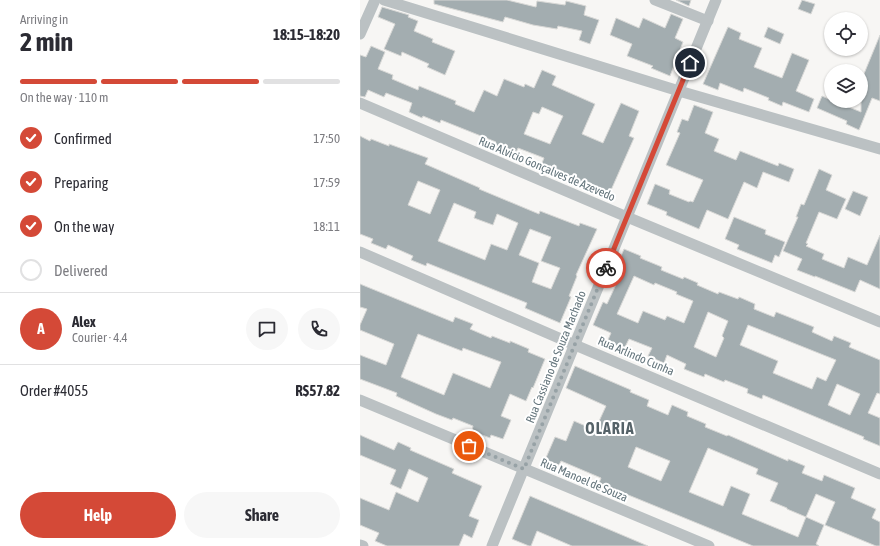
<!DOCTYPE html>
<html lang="en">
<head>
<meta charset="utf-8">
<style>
	body { margin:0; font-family:"Asap Condensed",sans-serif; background:#f7f7f7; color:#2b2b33; height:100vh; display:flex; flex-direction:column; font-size:15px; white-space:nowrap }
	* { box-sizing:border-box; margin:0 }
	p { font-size:13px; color:#7c7c81 }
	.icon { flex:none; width:22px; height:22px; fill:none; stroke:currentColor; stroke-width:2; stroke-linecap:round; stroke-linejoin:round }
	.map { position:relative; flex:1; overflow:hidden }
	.drawer { display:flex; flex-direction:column; background:#fff; width:360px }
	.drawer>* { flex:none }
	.controls { position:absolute; left:464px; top:12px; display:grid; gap:8px }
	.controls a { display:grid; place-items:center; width:44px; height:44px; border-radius:50%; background:#fff; box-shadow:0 1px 3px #0004; font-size:20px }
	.pin { position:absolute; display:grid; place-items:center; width:34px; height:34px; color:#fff; margin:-17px; border:2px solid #fff; border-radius:50%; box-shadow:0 1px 4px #0007 }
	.courier { position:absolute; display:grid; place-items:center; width:40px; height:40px; margin:-20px; border:3px solid #d44937; border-radius:50%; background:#fff; color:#222; box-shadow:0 1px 5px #0007 }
	.overview em { font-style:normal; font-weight:700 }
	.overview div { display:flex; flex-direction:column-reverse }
	.overview { display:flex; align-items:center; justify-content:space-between; height:68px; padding:0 20px }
	h1 { font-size:26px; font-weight:700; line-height:30px }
	.bar { display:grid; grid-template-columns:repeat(4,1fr); gap:6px 4px; align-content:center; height:48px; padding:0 20px }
	.bar i { height:5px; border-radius:3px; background:#e1e1e2 }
	.bar .selected { background:#d44937 }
	.bar p { grid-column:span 4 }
	.line { display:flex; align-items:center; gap:10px; padding:0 20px; border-top:1px solid #e1e1e2 }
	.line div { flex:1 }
	.round { display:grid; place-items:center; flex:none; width:42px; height:42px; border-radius:21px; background:#f7f7f7 }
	ol { padding:0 20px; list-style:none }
	li { display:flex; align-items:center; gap:12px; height:44px }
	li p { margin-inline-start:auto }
	li .icon { padding:4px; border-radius:50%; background:#d44937; color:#fff; stroke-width:4 }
	li:last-child { color:#7c7c81 }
	li i { width:22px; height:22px; border:2px solid #e1e1e2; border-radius:50% }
	.button { display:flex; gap:8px; margin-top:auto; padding:8px 20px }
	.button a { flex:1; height:46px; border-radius:24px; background:#d44937; color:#fff; font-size:16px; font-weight:700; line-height:46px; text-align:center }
	.button a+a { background:#f7f7f7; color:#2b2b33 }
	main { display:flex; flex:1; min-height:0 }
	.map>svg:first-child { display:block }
</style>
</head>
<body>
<main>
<section class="drawer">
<div class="overview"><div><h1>2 min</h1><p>Arriving in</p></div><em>18:15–18:20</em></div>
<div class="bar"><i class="selected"></i><i class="selected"></i><i class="selected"></i><i></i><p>On the way · 110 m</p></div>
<ol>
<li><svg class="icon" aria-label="check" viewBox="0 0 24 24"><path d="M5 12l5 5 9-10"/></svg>Confirmed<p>17:50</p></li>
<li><svg class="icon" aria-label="check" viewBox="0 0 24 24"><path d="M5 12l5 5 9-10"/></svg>Preparing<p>17:59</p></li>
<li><svg class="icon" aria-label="check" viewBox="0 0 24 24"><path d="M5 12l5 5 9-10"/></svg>On the way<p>18:11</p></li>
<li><i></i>Delivered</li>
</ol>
<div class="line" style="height:72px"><b class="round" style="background:#d44937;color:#fff">A</b><div><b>Alex</b><p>Courier · 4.4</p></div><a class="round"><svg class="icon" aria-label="chat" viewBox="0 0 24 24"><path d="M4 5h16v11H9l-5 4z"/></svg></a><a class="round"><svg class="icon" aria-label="phone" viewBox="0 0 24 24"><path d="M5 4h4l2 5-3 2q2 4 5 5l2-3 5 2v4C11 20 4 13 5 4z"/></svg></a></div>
<div class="line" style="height:52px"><div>Order #4055</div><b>R$57.82</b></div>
<div class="button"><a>Help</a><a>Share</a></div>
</section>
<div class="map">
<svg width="520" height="546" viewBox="0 0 520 546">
	<rect width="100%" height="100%" fill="#f7f6f4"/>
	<g fill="#a3adb0" stroke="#d8d8d6" fill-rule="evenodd">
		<path d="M74 0H147L176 7 177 1 205 5 206 1 226 6 224 15 239 20 230 44 219 40 222 31 198 26 197 29 173 25 145 17 143 22 74 4Z"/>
		<path d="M316 0H331L329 6Z"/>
		<path d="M442 0 455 4 451 14 438 9Z"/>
		<path d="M22 7 49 15 48 17 58 21 54 31 73 39 72 42 95 51 85 75 67 67 69 64 42 52 41 56 24 49 35 24 18 17Z"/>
		<path d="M311 14 323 19 315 38 323 42 310 76 291 68 293 66 267 56 272 44 250 35 256 18 279 28 283 18 305 28Z"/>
		<path d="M368 27 381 33 379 39 402 48 394 67 422 78 432 53 449 60 436 91 454 99 449 112 423 102 422 106 408 100 409 98 384 88 383 92 360 83 358 90 343 84Z"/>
		<path d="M408 27 424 34 420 44 404 37Z"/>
		<path d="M520 35V101L512 98 499 130 486 124 487 121 457 108 462 96 471 100V101H474L501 112V81Z"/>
		<path d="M11 46 25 52 18 69 33 75 32 79 58 90 59 86 96 101 95 104 114 112 124 90 137 96 144 79 164 87 165 84 174 88 182 70 196 76 192 85 235 104 222 134 243 143 261 103 279 111 269 136 274 138 248 197 180 168 184 158 158 148 154 157 133 148 136 142 81 120 80 123 63 116 62 118 49 112 52 103 26 93 24 97 8 90 5 97 0 96V55L6 57ZM182 107 203 116 190 144 164 134 173 112 179 114Z"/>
		<path d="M334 105 353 112 345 133 359 139 354 151 376 160 380 151 418 166 419 163 434 169 429 182 403 172 397 188 384 182 368 219 347 210 339 229 306 215 307 212 287 204 295 184 310 190 309 194 329 202 330 201 333 202 343 180 306 165 320 133 317 132 322 119 328 121Z"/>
		<path d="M0 136 10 141 11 139 29 146V144L68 158 65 164 120 188 119 189 179 214 180 211 219 226 220 223 237 229 216 275 217 276 209 296 211 297 200 323 165 308 167 303 67 263 66 266 51 260 53 256 28 245 26 249 11 243 13 239 0 234ZM58 181 80 190 70 214 48 205ZM94 203 116 212 114 218 133 225 137 214 158 223 147 250 131 244 125 260 78 241ZM170 229 191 237 181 261 200 268 191 289 172 282 179 263 159 255Z"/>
		<path d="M459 169 472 175 466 190 486 199 477 219 459 212 446 243 448 244 446 246 464 254 462 259 484 268 488 257 507 265 520 235V289L500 280 495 292 455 276V277L437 270 442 259 423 251 438 217H436L441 204 444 205Z"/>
		<path d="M493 191 508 197 500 216 485 209Z"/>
		<path d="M374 217 406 230 405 234 425 242 419 257 415 255 412 263 377 249 379 245 365 239Z"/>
		<path d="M264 249 281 256 280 258 302 267 301 270 323 279 324 277 338 283 337 285 358 294 359 292 378 299 379 297 395 304 394 309 414 317 416 312 454 327 452 332 472 341 474 336 491 343 489 347 520 360V394L517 393 508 413 520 418V446L503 439 504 437 403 395 402 399 387 393 388 389 365 380 364 382 345 374 344 377 324 369 326 364 307 355 304 363 288 356 292 348 269 339 264 349 247 342 251 333 233 325 243 302 247 304 259 278 253 275ZM274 276 294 285 295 283 317 292 316 294 333 301 324 323 307 316 305 320 283 311 278 323 257 314ZM348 312 368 321 362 336 364 338 356 357 334 347ZM388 325 476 360 466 381 457 377 452 389 413 373 418 361 380 345ZM477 384 500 394 490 415 468 405Z"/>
		<path d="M0 284 93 322 95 317 113 324 110 329 131 338 132 336 150 343V341L169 349 168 352 185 359 173 388 172 387 166 401 150 394 141 416 151 420 143 439 131 435 130 438 112 431 113 426 93 418 92 420 76 414 36 396 37 393 0 379V355L26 365 34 344 0 330V325L7 309 0 307ZM58 334 102 351 103 348 141 362 130 388 93 373 84 395 41 377Z"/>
		<path d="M215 366 271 390 270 392 289 400 287 406 308 415 312 405 328 412 327 416 346 424 345 427 367 436 368 435 428 461V459L445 466 442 473 462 481 464 475 495 488 491 498 516 509 512 518 520 522V546H516L465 525 475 502 456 494 446 517 427 509V508L410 501 418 483 396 474 398 469 348 448 329 492 363 506 371 486 390 494 382 514 438 537 446 517 464 525 456 544 459 546H393L239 483 241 478 201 461 199 465 185 460 195 437 206 441 214 421 235 430 246 406 206 388ZM276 447 310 461 301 481 268 467Z"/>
		<path d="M0 435 34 450 38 442 51 448 50 450 94 469 92 473 122 486 109 516 119 520 112 538 104 534 99 546H27L15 541 19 533 0 525V498L29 510 36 492 58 502 68 478 49 469 41 489 30 484 36 470 0 455Z"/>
		<path d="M170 496 255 532 288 546H212L177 531 171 546H169L152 539Z"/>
	</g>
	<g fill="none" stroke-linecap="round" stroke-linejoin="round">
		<g stroke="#bbc1c3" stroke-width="11">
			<path d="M24 0 319 91 520 149"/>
			<path d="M295 0 348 21"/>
			<path d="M0 34 15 0"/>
			<path d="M0 103 267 217 520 322"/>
			<path d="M0 252 215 345 520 474"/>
			<path d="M0 400 349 546"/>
			<path d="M0 545 3 546"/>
			<path d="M132 546 356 0"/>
		</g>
	</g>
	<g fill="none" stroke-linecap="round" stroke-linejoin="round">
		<path stroke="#97a2a6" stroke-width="4" stroke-dasharray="0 7.2" d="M109 446 164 469 246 268"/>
		<path stroke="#d44937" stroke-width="5" d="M246 268 330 63"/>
	</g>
	<g text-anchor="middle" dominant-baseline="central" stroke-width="4" stroke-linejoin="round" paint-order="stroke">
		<g font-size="12" fill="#64757c" stroke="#fff">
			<text transform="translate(187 169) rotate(23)">Rua Alvício Gonçalves de Azevedo</text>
			<text transform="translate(276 356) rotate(23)">Rua Arlindo Cunha</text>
			<text transform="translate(196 357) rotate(-68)">Rua Cassiano de Souza Machado</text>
			<text transform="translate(224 480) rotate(23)">Rua Manoel de Souza</text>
		</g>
		<g font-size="16" font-weight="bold" letter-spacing="1" fill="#556268" stroke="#fff">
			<text x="250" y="428">OLARIA</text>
		</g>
	</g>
</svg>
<div class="controls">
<a><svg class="icon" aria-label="locate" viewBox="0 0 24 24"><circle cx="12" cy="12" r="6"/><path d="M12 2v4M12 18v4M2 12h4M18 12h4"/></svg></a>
<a><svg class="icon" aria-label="layers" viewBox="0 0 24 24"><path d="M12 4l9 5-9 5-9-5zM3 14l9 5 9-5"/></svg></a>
</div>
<div class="pin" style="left:109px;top:446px;background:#ea580c"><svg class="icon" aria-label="bag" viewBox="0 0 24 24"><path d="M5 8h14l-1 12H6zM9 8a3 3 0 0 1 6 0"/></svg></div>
<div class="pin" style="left:330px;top:63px;background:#1f2937"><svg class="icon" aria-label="home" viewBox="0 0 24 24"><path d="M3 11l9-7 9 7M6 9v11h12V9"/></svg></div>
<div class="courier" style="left:246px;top:268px"><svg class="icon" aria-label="bike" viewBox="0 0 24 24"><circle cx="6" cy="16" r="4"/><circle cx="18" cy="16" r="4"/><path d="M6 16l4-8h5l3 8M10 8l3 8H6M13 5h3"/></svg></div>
</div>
</main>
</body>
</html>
